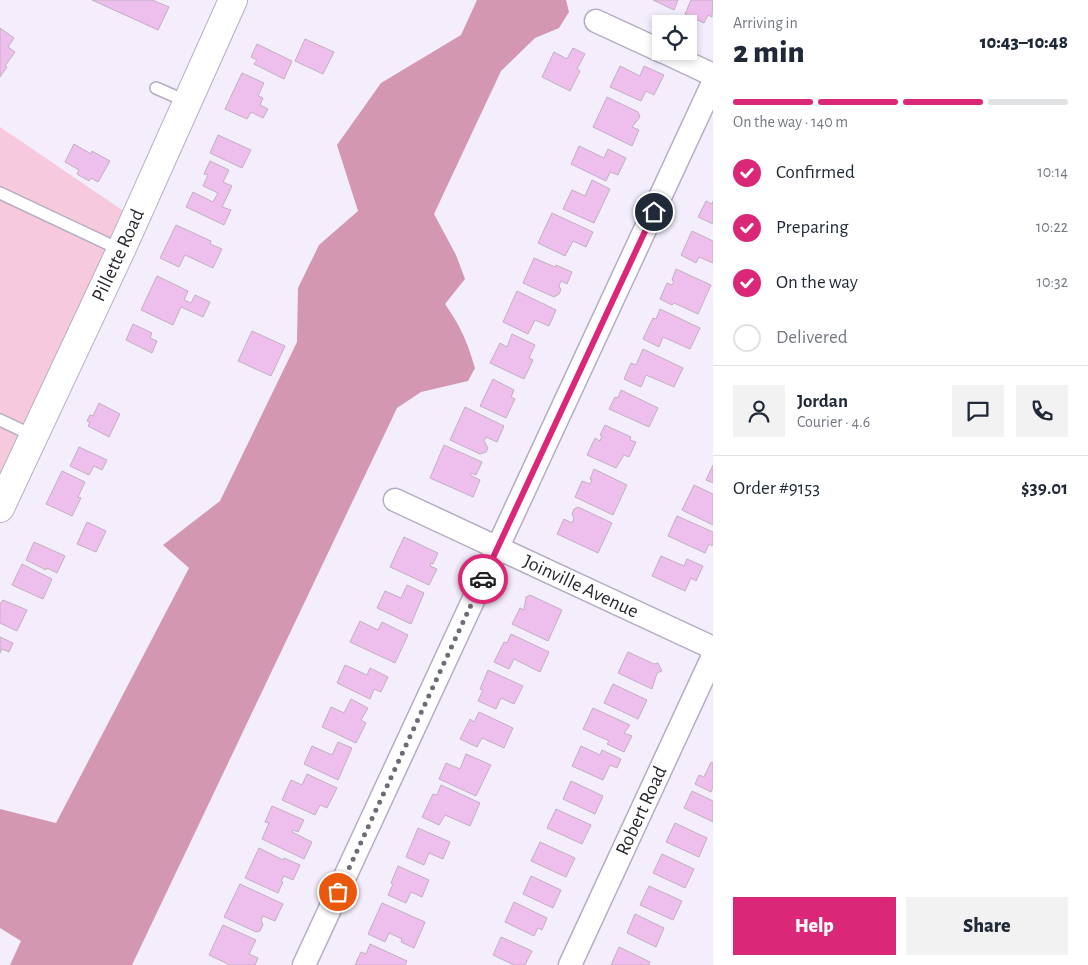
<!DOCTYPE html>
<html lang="en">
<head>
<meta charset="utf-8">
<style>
	body { margin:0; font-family:"Alegreya Sans",sans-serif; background:#f2f2f3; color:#1f2937; height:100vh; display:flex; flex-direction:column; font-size:19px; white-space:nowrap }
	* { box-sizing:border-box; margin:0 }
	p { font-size:16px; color:#747a83 }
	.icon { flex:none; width:28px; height:28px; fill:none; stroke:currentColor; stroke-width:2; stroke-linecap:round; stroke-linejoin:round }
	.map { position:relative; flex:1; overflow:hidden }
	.sheet { display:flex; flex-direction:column; background:#fff; width:375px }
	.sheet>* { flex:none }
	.fabs { position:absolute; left:652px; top:15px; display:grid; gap:10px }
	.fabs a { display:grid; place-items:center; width:45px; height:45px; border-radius:0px; background:#fff; box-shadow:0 2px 8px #0003; font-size:25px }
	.pin { position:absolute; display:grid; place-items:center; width:42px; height:42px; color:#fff; margin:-21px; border:2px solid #fff; border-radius:50%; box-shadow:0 1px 5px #0007 }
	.courier { position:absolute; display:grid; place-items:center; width:50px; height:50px; margin:-25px; border:4px solid #db2777; border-radius:50%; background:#fff; color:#222; box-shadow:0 1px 6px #0007 }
	.head em { font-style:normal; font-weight:800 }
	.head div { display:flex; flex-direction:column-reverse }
	.head { display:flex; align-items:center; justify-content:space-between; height:85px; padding:0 20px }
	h1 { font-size:32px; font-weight:800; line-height:38px }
	.bar { display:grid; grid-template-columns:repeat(4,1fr); gap:8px 5px; align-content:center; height:60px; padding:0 20px }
	.bar i { height:6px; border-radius:4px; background:#e0e1e3 }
	.bar .current { background:#db2777 }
	.bar p { grid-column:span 4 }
	.line { display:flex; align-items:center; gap:12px; padding:0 20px; border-top:1px solid #e0e1e3 }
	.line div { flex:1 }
	.round { display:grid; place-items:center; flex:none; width:52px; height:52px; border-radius:0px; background:#f2f2f3 }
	ol { padding:0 20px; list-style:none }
	li { display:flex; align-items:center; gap:15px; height:55px }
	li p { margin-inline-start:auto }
	li .icon { padding:5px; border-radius:50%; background:#db2777; color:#fff; stroke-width:4 }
	li:last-child { color:#747a83 }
	li i { width:28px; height:28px; border:2px solid #e0e1e3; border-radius:50% }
	.action { display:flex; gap:10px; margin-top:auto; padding:10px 20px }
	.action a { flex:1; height:58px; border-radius:0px; background:#db2777; color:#fff; font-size:20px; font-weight:800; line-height:58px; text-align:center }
	.action a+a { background:#f2f2f3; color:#1f2937 }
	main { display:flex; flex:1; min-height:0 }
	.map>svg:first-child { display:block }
</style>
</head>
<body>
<main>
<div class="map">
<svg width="713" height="965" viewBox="0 0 713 965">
	<rect width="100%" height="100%" fill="#f3edfc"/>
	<path fill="#f6cadc" d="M0 127 125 212 0 482Z"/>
	<path fill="#d497b1" d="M477 0H566L569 12 559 28 535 38 501 71 434 214 456 255 465 279 445 304C461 327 467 341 475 368L468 381 421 392 397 408 132 965H10L21 941 0 928V809L56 823 189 568 163 545 220 501 297 342 298 288 319 245 358 211 337 145 381 83 461 35Z"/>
	<g fill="#eebfec" stroke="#c2afc1">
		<path d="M92 0H152L169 7 158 30Z"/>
		<path d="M653 0H678L674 10Z"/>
		<path d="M691 0H713L712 17 708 15 704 23 685 14Z"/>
		<path d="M0 28 14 38 8 47 15 52 5 66 7 67 0 77Z"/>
		<path d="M305 39 334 52 323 74 295 61Z"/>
		<path d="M257 44 292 61 284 79 254 64 257 60 251 57Z"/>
		<path d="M573 48 585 54 577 69 580 71 570 91 542 77 554 52 567 59Z"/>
		<path d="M620 66 640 76 644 66 664 75 654 95 646 91 641 101 610 87Z"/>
		<path d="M242 73 264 83 258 96 263 98 260 105 268 109 263 118 251 112 247 119 225 109Z"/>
		<path d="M607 97 638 112 640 117 632 127 639 130 632 146 593 127Z"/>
		<path d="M218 135 251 150 242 168 210 153Z"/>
		<path d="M74 144 91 154 92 151 110 161 98 182 91 178 89 181 77 174 79 170 65 162Z"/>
		<path d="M579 146 604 158 608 149 626 158 618 175 610 172 606 181 571 164Z"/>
		<path d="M210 161 229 170 223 182 232 186 222 207 231 210 224 225 186 207 193 192 213 202 218 193 203 186 208 175 204 174Z"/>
		<path d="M592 180 610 189 594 223 563 209 572 190 585 196Z"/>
		<path d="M706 201 712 204 713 201V224L698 217Z"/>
		<path d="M552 213 593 232 586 247 573 241 565 256 538 243Z"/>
		<path d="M176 225 211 241 210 244 222 249 213 268 185 255 179 267 160 258Z"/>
		<path d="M692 231 713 241V263L699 257 696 263 681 255Z"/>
		<path d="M534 258 555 267 556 265 572 272 567 284 561 281 559 286 561 290 559 294 554 297 523 283Z"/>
		<path d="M676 269 711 285 698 314 674 303 672 305 660 299 667 283 672 285 674 281 672 280Z"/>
		<path d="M157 276 188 291 184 300 191 303 195 295 210 302 203 317 181 307 173 325 141 310Z"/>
		<path d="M517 291 556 310 549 326 535 320 528 334 503 322Z"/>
		<path d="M660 309 700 328 690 349 663 337 659 347 643 339 653 318 656 319Z"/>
		<path d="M133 324 152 333 150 338 157 341 152 353 126 340Z"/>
		<path d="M252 331 285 346 271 376 238 361Z"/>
		<path d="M512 334 535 345 529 358 533 360 524 379 490 363 500 343 507 347Z"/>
		<path d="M643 349 683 368 674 387 646 375 641 387 624 379 631 363 636 365Z"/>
		<path d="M493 379 514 390 511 397 515 399 506 418 480 406Z"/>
		<path d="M621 390 658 408 649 427 609 409 615 397 618 398Z"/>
		<path d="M99 403 120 414 109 437 88 426 90 422 87 421 90 415 93 416Z"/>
		<path d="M465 407 504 426 497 442 486 437 484 441 488 448 486 452 480 454 450 440Z"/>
		<path d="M605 425 631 437 630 440 636 442 629 457 624 455 616 468 587 455 595 438 600 441 602 436 600 435Z"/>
		<path d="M444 445 482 462 476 475 471 473 470 475 480 480 473 497 430 478Z"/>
		<path d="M79 447 107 460 102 470 94 466 89 475 70 466Z"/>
		<path d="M713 465V483L706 480Z"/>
		<path d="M594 469 627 485 613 515 575 497 582 481 590 484 592 480 590 479Z"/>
		<path d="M62 471 85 482 78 497 81 498 72 516 46 504Z"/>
		<path d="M694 485 713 494V525L682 510Z"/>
		<path d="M578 507 612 523 598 553 557 534 564 519 572 523 574 518 572 514 574 509Z"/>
		<path d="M677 516 713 532V544L712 546 709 544 705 553 668 536Z"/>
		<path d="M87 522 106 531 96 552 77 544Z"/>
		<path d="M404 537 438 553 433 564 431 563 430 566 437 569 429 585 390 567Z"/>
		<path d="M34 542 65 556 57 573 47 568 46 570 26 560Z"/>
		<path d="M661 556 684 566 687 559 703 566 696 581 691 578 685 591 652 576Z"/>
		<path d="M22 564 52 579 43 599 12 585Z"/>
		<path d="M407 585 424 593 411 624 377 608 385 591 401 598Z"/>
		<path d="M530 595 562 610 548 641 512 624 520 608 524 610 526 597Z"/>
		<path d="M3 600 27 610 17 631 0 623V604Z"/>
		<path d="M360 621 378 630 382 622 408 635 395 663 350 642Z"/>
		<path d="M511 634 549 652 540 672 514 659 509 669 494 662 504 642 507 643Z"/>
		<path d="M0 637 13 643 9 652 2 649 0 653Z"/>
		<path d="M628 652 654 664 658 663 662 671 657 673 652 689 618 673Z"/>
		<path d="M345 665 367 675 370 668 388 677 381 692 374 689 370 699 337 683Z"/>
		<path d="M488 670 523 686 514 704 501 698 496 709 478 701 483 690 480 689Z"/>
		<path d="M613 684 647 700 638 719 604 703Z"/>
		<path d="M351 699 368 708 361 720 366 723 356 743 322 727 331 707 344 713Z"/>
		<path d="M593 708 630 725 624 733 632 736 624 752 607 744 609 741 583 729Z"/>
		<path d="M479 712 513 728 504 748 482 738 477 747 460 739 470 719 474 722Z"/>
		<path d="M338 742 352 748 338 780 304 764 312 746 332 755Z"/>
		<path d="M581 746 600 755 602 750 621 759 617 768 610 765 603 780 572 766Z"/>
		<path d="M466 754 491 765 476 796 439 779 446 763 460 769Z"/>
		<path d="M711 762 713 763V787L711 792 695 784 699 775 704 777Z"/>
		<path d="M307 774 337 788 327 808 320 805 315 815 282 800 291 780 302 785Z"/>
		<path d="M571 781 603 796 595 814 563 799Z"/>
		<path d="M441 785 480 803 470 826 445 815 439 825 422 817 433 794 437 795Z"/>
		<path d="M692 791 713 801V822L684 808Z"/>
		<path d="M272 806 304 820 298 832 293 830 292 832 312 842 304 859 262 839 269 823 265 822Z"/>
		<path d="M556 809 591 825 582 844 547 828Z"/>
		<path d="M675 823 707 838 699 857 666 842Z"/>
		<path d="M418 828 450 842 443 859 429 853 424 865 406 857Z"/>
		<path d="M540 842 575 858 566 877 531 861Z"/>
		<path d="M259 848 283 860 284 858 300 865 293 880 284 876 281 881 283 882 278 893 245 878Z"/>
		<path d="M662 854 694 869 685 888 653 873Z"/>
		<path d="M398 866 429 880 422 897 411 892 406 903 388 895 393 884 391 883Z"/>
		<path d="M531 876 561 890 553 908 523 894Z"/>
		<path d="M240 884 283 904 275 921 263 916 261 920 263 925 260 931 256 932 224 917Z"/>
		<path d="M649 886 682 901 673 920 640 905Z"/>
		<path d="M514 902 547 918 542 930 538 928 534 936 505 922Z"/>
		<path d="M382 903 425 922 414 948 401 942 402 939 389 933 385 942 368 934Z"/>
		<path d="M635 914 664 928 656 947 627 933Z"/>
		<path d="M223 925 256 940 249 954 258 958 255 965H230L209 955Z"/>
		<path d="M501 937 532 951 525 965H514L493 955Z"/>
		<path d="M370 944 407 961 405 965H355L361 952 366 954Z"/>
		<path d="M619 947 650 962 649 965H611Z"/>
	</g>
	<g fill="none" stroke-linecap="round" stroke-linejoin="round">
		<defs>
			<g id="service">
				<path d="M156 88 188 102"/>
				<path d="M0 193 121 250"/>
				<path d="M0 420 34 436"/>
			</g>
			<g id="minor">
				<path d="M596 21 661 51"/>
				<path d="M662 51 713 75"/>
				<path id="s1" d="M395 500 713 648"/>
				<path d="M304 965 713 83"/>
				<path id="s2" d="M570 965 713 656"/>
			</g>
			<g id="tertiary">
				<path id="s3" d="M0 508 121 250 233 0"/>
			</g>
		</defs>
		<use href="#service" stroke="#b6adc4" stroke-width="14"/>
		<use href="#minor" stroke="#b6adc4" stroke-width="25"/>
		<use href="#tertiary" stroke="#b6adc4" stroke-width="30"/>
		<use href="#service" stroke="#fff" stroke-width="11"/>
		<use href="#minor" stroke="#fff" stroke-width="22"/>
		<use href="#tertiary" stroke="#fff" stroke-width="28"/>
	</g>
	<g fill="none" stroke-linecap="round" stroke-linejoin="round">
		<path stroke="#706c77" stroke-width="5" stroke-dasharray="0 9" d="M338 892 483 579"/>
		<path stroke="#db2777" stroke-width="6" d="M483 579 654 212"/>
	</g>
	<g text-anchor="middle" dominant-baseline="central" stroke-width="4.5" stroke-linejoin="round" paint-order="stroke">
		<g font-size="20" fill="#2a272f" stroke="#f3edfc">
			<text stroke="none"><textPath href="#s3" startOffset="279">Pillette Road</textPath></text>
			<text stroke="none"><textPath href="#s1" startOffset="205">Joinville Avenue</textPath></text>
			<text stroke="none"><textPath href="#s2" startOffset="170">Robert Road</textPath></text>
		</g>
	</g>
</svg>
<div class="fabs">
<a><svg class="icon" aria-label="locate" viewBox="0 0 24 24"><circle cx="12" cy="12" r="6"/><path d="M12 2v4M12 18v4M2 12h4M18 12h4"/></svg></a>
</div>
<div class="pin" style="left:338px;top:892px;background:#ea580c"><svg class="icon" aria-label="bag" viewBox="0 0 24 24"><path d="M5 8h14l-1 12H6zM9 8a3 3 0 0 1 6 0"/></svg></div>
<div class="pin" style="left:654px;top:212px;background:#1f2937"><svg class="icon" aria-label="home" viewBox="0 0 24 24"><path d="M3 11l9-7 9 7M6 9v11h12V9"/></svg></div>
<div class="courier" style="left:483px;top:579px"><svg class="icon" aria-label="car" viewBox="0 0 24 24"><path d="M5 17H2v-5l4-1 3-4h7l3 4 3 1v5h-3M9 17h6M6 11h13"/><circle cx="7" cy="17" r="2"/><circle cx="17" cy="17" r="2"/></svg></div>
</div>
<section class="sheet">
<div class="head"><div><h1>2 min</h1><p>Arriving in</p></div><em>10:43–10:48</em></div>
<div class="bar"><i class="current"></i><i class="current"></i><i class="current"></i><i></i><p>On the way · 140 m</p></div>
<ol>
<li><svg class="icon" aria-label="check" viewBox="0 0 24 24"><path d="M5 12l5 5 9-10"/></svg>Confirmed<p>10:14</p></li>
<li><svg class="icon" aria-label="check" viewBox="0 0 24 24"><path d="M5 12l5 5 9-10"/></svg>Preparing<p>10:22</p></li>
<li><svg class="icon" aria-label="check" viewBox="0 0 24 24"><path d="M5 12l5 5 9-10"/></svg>On the way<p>10:32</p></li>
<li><i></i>Delivered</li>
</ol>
<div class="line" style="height:90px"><a class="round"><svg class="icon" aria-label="person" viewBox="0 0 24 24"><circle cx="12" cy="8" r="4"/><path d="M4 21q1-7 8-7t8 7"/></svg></a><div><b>Jordan</b><p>Courier · 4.6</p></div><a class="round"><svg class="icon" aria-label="chat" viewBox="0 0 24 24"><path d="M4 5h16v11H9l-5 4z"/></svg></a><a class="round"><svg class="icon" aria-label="phone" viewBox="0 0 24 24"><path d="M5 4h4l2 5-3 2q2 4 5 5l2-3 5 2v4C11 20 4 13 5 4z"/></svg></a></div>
<div class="line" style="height:65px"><div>Order #9153</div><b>$39.01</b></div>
<div class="action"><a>Help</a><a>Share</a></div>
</section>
</main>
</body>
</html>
